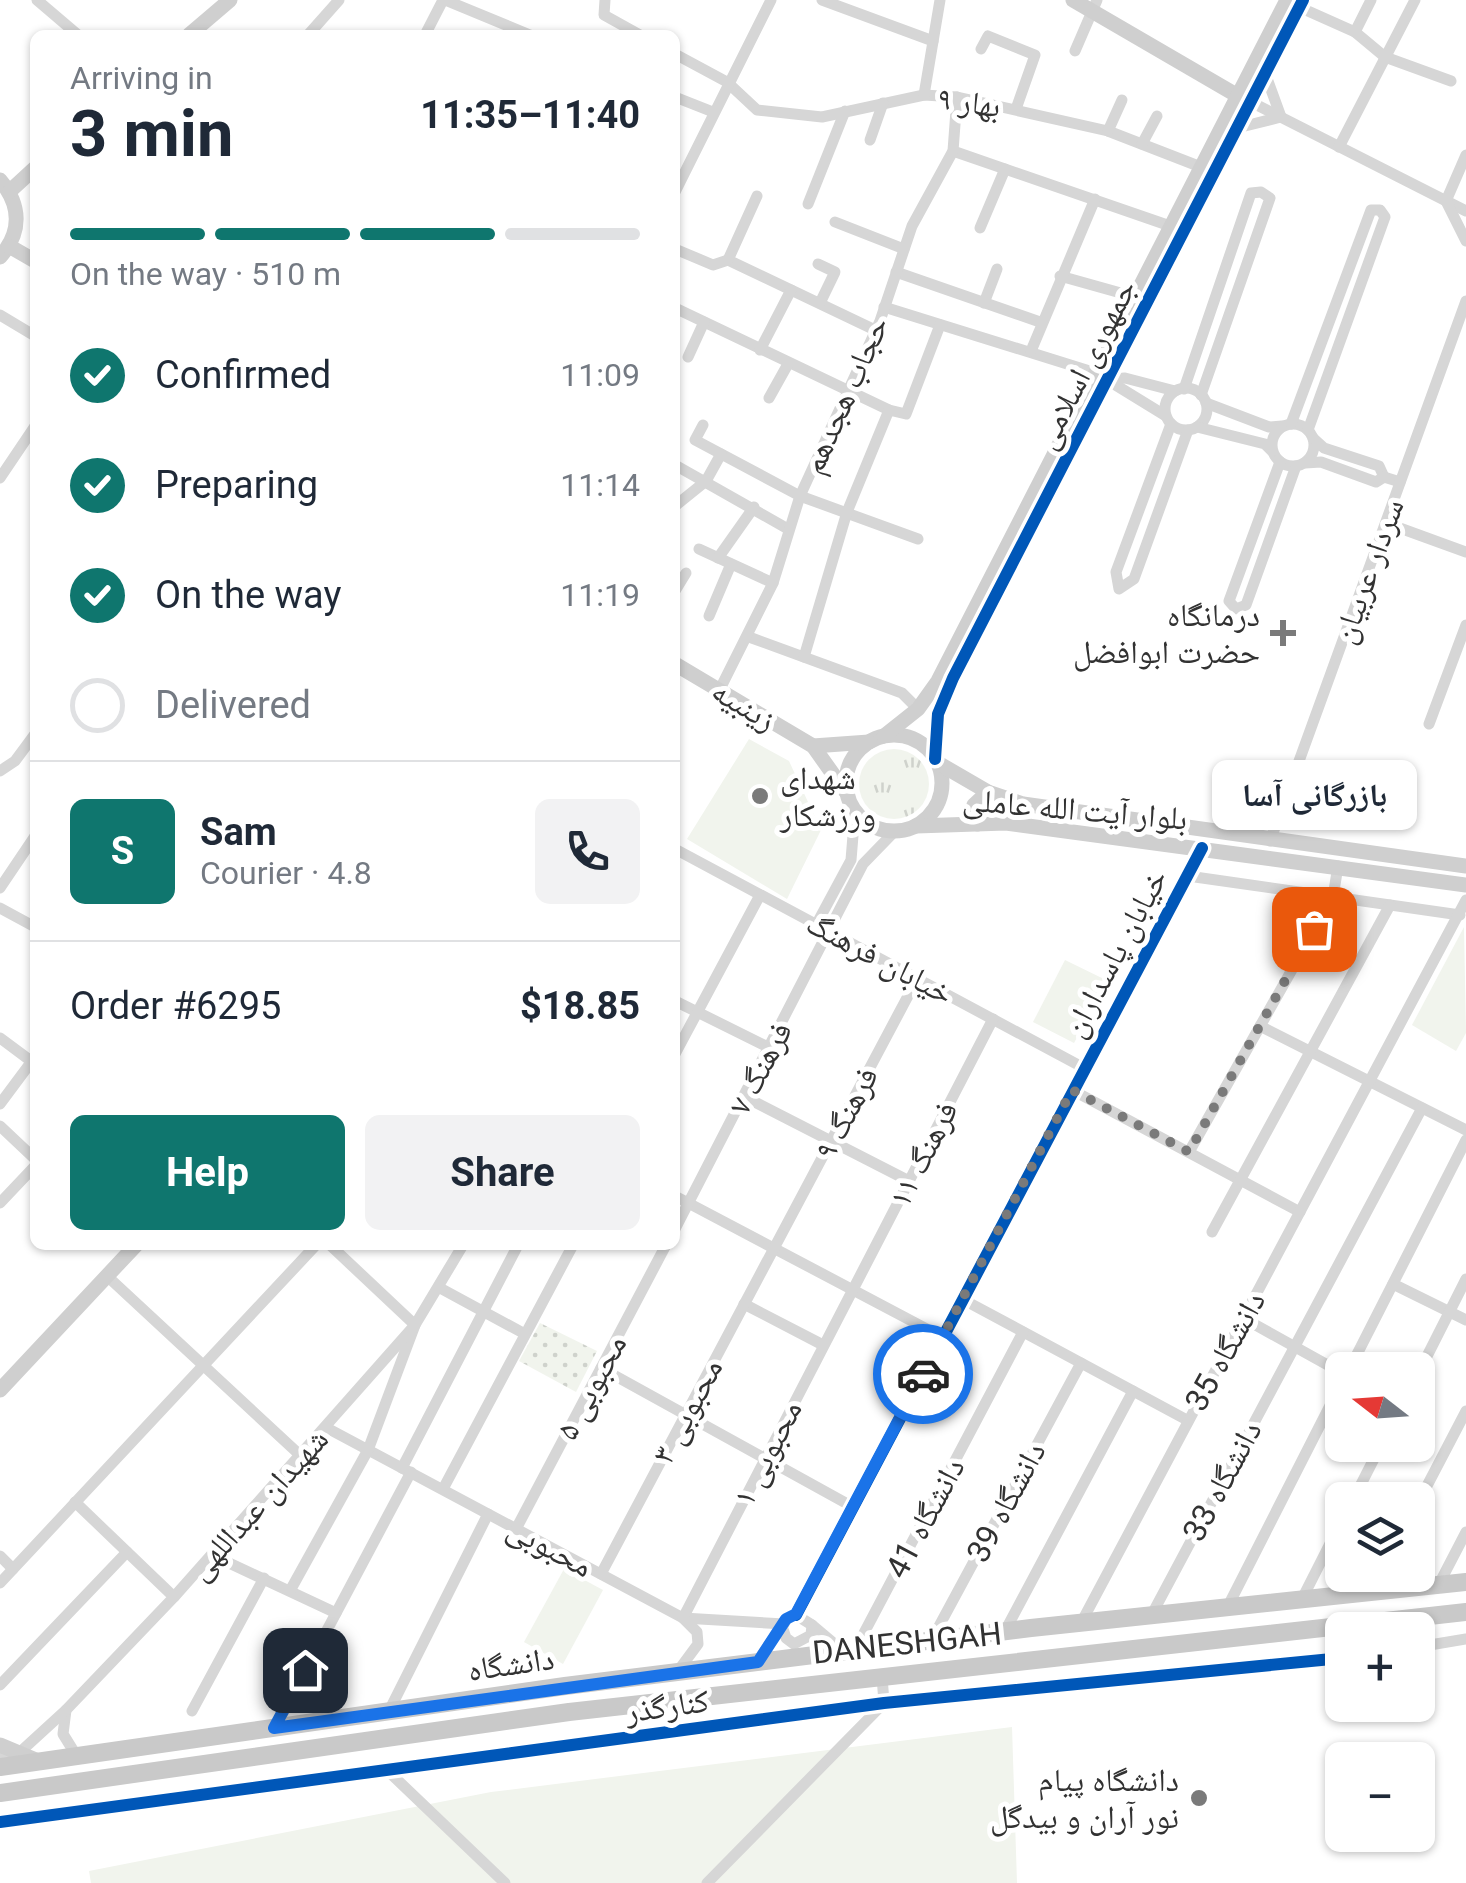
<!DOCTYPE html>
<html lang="en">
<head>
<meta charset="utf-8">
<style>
	body { margin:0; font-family:Roboto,"Noto Naskh Arabic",sans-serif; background:#f2f2f3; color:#1f2937; height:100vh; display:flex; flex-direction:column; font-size:38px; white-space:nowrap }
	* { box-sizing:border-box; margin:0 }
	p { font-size:32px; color:#747a83 }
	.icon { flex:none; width:55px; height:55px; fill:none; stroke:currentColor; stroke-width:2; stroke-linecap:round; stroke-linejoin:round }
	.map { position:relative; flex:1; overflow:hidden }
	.drawer { position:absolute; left:30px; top:30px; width:650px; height:1220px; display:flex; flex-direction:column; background:#fff; border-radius:15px; box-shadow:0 2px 8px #0004 }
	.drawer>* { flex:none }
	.needle { width:65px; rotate:287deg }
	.tools { position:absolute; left:1325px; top:1352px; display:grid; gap:20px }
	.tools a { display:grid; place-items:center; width:110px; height:110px; border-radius:15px; background:#fff; box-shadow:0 2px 8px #0004; font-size:50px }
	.pin { position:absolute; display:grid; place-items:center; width:85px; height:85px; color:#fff; margin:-42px; border-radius:20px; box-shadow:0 5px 15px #0006 }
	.courier { position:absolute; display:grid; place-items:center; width:100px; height:100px; margin:-50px; border:8px solid #1a73e8; border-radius:50%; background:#fff; color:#222; box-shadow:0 2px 12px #0007 }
	.bubble { position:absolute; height:70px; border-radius:15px; background:#fff; box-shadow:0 2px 8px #0004; font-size:32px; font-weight:700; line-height:70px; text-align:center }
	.summary em { font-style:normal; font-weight:700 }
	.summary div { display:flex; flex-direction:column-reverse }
	.summary { display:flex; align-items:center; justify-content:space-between; height:170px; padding:0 40px }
	h1 { font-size:65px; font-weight:700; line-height:75px }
	.bar { display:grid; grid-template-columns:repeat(4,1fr); gap:15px 10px; align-content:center; height:120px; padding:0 40px }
	.bar i { height:12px; border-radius:8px; background:#e0e1e3 }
	.bar .on { background:#0f766e }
	.bar p { grid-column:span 4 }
	.line { display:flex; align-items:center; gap:25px; padding:0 40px; border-top:2px solid #e0e1e3 }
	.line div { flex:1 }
	.round { display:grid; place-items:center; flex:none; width:105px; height:105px; border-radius:15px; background:#f2f2f3 }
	ol { padding:0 40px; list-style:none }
	li { display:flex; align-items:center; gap:30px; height:110px }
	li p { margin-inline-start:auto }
	li .icon { padding:10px; border-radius:50%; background:#0f766e; color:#fff; stroke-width:4 }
	li:last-child { color:#747a83 }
	li i { width:55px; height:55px; border:5px solid #e0e1e3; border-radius:50% }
	.button { display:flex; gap:20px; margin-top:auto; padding:20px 40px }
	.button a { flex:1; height:115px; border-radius:15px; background:#0f766e; color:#fff; font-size:40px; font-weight:700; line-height:115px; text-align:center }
	.button a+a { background:#f2f2f3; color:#1f2937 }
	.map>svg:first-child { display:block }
</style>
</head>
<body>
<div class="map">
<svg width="1466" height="1883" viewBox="0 0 1466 1883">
	<defs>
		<pattern id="grass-tufts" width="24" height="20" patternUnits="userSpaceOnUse" patternTransform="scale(2.5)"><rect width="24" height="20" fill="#f1f4ed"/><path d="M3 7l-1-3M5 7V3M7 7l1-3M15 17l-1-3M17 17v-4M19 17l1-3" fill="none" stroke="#cfd2cc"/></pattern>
		<pattern id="park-dots" width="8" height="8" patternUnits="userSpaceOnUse" patternTransform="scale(2.5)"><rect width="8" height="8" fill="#f1f4ed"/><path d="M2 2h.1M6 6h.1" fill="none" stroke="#cfd2cc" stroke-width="1.8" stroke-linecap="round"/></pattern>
	</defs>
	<rect width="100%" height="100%" fill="#fff"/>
	<circle fill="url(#grass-tufts)" cx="894" cy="784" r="35"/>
	<path fill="url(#park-dots)" d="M540 1323 597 1351 576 1392 519 1361Z"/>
	<g fill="#f1f4ed">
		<path d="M749 739 789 761 821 830 787 899 687 839Z"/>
		<path d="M1464 927 1466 1033 1456 1051 1412 1025Z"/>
		<path d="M1065 960 1108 981 1074 1043 1033 1022Z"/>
		<path d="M564 1569 603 1590 563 1664 524 1642Z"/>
		<path d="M1012 1727 1017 1883H91L89 1871 491 1792Z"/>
	</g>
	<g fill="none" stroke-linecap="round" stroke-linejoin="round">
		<g stroke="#d6d6d6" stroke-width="11">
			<path d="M37 0 78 35"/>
			<path d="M445 0 530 35"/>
			<path d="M605 0 604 15 640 35"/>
			<path d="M822 0 933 41"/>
			<path d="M1299 7 1355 32 1385 57 1451 81"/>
			<path d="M1355 32 1371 0"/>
			<path d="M308 35 339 0"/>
			<path d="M425 35 443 0"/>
			<path d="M981 49 988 36 1035 55 1016 109"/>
			<path d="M1075 51 1097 0"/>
			<path d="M675 54 727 82 757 110 822 117 924 95 957 97 1108 131 1206 169"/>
			<path d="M924 95 940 0"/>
			<path d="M675 97 713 112"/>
			<path d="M1247 100 1466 211"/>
			<path d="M1237 128 1281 117 1265 73"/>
			<path d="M1108 131 1122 100"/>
			<path d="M870 140 883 103"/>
			<path d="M1142 144 1157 116"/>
			<path d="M1339 147 1415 0"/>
			<path d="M953 151 1176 228"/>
			<path d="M1466 155 1446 201 1466 241"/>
			<path d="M675 192 771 0"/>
			<path d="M757 196 728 260 875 330"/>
			<path d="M808 204 845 111"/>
			<path d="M835 222 904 249"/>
			<path d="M980 228 1005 169"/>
			<path d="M675 249 713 265 728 260"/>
			<path d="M818 264 835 272 820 303"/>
			<path d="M896 272 1040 322"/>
			<path d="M1060 276 1135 297"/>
			<path d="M984 303 997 269"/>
			<path d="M884 307 1096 373 1166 416"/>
			<path d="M675 308 889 410"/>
			<path d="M0 315 35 336"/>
			<path d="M760 350 791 290"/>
			<path d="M1031 351 1095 199"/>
			<path d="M688 357 704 322"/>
			<path d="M1110 379 1125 378 1175 391"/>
			<circle cx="1186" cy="409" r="21"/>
			<path d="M1184 389 1251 193 1261 192 1270 198 1201 395"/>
			<path d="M769 398 788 364"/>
			<path d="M1206 403 1269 427 1282 426"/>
			<circle cx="1293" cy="445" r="21"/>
			<path d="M1171 424 1116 572 1119 589 1134 579 1188 430"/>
			<path d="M1291 424 1371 210H1380L1385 217 1308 430"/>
			<path d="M703 425 695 440 800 496 918 539"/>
			<path d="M1197 427 1265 444 1272 451"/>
			<path d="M1313 438 1324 448 1379 466 1384 477"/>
			<path d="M1280 462 1229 601 1236 609 1246 605 1296 466"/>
			<path d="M1305 463 1321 462 1376 482 1384 477 1400 482"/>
			<path d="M675 465 788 529"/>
			<path d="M0 478 35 426"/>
			<path d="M675 506 706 481 721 454"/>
			<path d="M1386 523 1466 552"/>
			<path d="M699 549 773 583"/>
			<path d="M718 558 754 507"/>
			<path d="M675 591 686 573"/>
			<path d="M709 616 731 564"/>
			<path d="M749 637 902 693 918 709"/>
			<path d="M804 657 847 512 889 410 906 414 940 325"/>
			<path d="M719 691 773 583 800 496 880 321 912 226 953 151 957 97"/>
			<path d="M1429 724 1466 625"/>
			<path d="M0 771 15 761 35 734"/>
			<path d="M1270 841 1466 301"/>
			<path d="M675 849 1084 1068"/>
			<path d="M1188 876 1460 915"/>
			<path d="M0 888 35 836"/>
			<path d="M0 908 35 927"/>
			<path d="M816 925 851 860 855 811"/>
			<path d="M675 1001 770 1048"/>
			<path d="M1260 1026 1466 1130"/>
			<path d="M0 1038 35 1064"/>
			<path d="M675 1054 760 895"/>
			<path d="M1072 1090 1300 1212"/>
			<path d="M745 1097 909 1181"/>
			<path d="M0 1104 35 1057"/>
			<path d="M0 1126 35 1159"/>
			<path d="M1189 1152 1333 897 1338 866"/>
			<path d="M675 1196 942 1337"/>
			<path d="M0 1203 35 1166"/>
			<path d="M675 1229 863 864 895 831"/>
			<path d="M1212 1232 1390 905"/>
			<path d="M107 1276 301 1456"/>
			<path d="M1393 1284 1466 1320"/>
			<path d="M440 1288 525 1334"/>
			<path d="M962 1299 1187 1420"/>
			<path d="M744 1304 823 1345"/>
			<path d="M1243 1318 1342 1373"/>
			<path d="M601 1368 853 1507"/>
			<path d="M1349 1370 1466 1140"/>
			<path d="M1418 1374 1466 1279"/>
			<path d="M327 1428 683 1618 784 1624"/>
			<path d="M402 1468 518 1245"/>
			<path d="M443 1489 573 1245"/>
			<path d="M1353 1500 1381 1445"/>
			<path d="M75 1502 174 1597"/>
			<path d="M1418 1503 1466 1411"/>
			<path d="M516 1529 666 1245"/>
			<path d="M212 1555 336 1613"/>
			<path d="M0 1556 13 1569"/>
			<path d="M601 1574 917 979"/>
			<path d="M0 1583 316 1245"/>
			<path d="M1438 1586 1466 1532"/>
			<path d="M291 1589 368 1450 415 1325 330 1245"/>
			<path d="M1364 1592 1377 1575"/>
			<path d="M1301 1601 1342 1520"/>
			<path d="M1227 1608 1342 1382"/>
			<path d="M796 1615 1202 848"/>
			<path d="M1151 1616 1422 1108"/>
			<path d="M1081 1623 1466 900"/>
			<path d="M812 1625 844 1652"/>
			<path d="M1005 1631 1133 1391"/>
			<path d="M931 1641 1081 1363"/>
			<path d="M1418 1647 1466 1639"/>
			<path d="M855 1650 1023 1332"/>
			<path d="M757 1662 787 1619 796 1615 812 1625 811 1635 794 1644 786 1638 783 1629"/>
			<path d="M678 1671 698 1644 697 1632 683 1618 993 1019"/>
			<path d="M0 1685 127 1552"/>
			<path d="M66 1710 63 1734 76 1755"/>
			<path d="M192 1711 264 1578"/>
			<path d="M389 1711 488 1514"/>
			<path d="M275 1728 411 1472"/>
			<path d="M0 1755 19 1753 66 1710 174 1597 415 1325 463 1245"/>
			<path d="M389 1772 505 1883"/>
			<path d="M0 1822 884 1703 1342 1658"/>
			<path d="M707 1883 884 1703 882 1676"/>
		</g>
		<g stroke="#cfcfcf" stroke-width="15">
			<path d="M1073 0 1238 96"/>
			<path d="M189 35 230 0"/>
			<path d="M0 180C21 205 22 232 0 257"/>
			<path d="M10 191 35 168"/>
			<path d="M9 246 35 261"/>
			<path d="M675 664 813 746 845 791"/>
			<circle cx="894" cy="783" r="48"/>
			<path d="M884 736 918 709 938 681 1287 0"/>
			<path d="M813 746 869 742"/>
			<path d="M935 759 938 714 953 678 1303 0"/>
			<path d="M938 763 988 792 1023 804 1466 866"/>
			<path d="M977 824 974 805 988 792"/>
			<path d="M916 826 1006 823 1466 885"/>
			<path d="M0 1390 136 1245"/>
			<path d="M0 1745 38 1761"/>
		</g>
		<g stroke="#c9c9c9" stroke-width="18">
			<path d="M0 1767 565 1686 1031 1628 1466 1582"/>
			<path d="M0 1793 569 1712 1466 1612"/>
		</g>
		<defs>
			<g id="cycleway">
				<path d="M935 759 938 714 953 678 1303 0"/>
				<path d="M796 1615 1202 848"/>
				<path d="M0 1822 884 1703 1342 1658"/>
			</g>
		</defs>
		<use href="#cycleway" stroke="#fff" stroke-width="19"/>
		<use href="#cycleway" stroke="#0057b8" stroke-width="12"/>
	</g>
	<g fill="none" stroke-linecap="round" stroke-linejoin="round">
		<path stroke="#7a7a7a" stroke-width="10" stroke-dasharray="0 18" d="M923 1374 1072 1090 1189 1152 1314 929"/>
		<path stroke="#1a73e8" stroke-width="12" d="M305 1670 274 1728 758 1662 786 1619 796 1614 923 1374"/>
	</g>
	<g fill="#7a7a7a" stroke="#fff" stroke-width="4">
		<path d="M1278 618h10v10h10v10h-10v10h-10v-10h-10v-10h10z"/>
		<circle cx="760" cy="796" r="10"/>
		<circle cx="1199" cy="1798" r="10"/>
	</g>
	<g text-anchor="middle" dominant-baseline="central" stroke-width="10" stroke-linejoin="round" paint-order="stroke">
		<g font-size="32" fill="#323232" stroke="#fff">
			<text transform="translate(969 102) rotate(8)">بهار ۹</text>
			<text transform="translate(1085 364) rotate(-63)">جمهوری اسلامی</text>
			<text transform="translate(845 395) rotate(-66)">حجاب هجدهم</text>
			<text transform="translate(1368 571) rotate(-70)">سردار عربیان</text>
			<text transform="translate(744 705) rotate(31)">زینبیه</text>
			<text transform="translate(1075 809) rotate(5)">بلوار آیت‌ الله عاملی</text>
			<text transform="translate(1115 953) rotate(-62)">خیابان پاسداران</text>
			<text transform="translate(880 958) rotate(28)">خیابان فرهنگ</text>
			<text transform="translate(760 1068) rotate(-62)">فرهنگ ۷</text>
			<text transform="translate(846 1113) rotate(-62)">فرهنگ ۹</text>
			<text transform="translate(923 1154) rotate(-63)">فرهنگ ۱۱</text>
			<text transform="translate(1225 1351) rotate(-61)">دانشگاه 35</text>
			<text transform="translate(591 1387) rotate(-62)">محبوبی ۵</text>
			<text transform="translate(687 1411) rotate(-62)">محبوبی ۳</text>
			<text transform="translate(767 1453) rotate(-63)">محبوبی ۱</text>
			<text transform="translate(1222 1481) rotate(-62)">دانشگاه 33</text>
			<text transform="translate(1006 1502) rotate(-62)">دانشگاه 39</text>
			<text transform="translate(258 1504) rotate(-48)">شهیدان عبداللهی</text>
			<text transform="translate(925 1518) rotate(-62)">دانشگاه 41</text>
			<text transform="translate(550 1547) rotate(28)">محبوبی</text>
			<text transform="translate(907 1643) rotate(-6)">DANESHGAH</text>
			<text transform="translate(511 1664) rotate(-8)">دانشگاه</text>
			<text transform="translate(667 1706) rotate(-8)">کنارگذر</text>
		</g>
		<g font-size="32" fill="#323232" stroke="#fff" text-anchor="end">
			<text x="1260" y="615">درمانگاه<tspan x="1260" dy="37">حضرت ابوافضل</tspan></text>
			<text x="780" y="778" text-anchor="start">شهدای<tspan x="780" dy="37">ورزشکار</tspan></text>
			<text x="1179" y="1780">دانشگاه پیام<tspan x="1179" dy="37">نور آران و بیدگل</tspan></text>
		</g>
	</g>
</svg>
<div class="tools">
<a><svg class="needle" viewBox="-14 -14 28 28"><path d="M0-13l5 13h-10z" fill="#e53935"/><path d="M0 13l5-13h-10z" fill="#747a83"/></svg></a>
<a><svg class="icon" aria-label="layers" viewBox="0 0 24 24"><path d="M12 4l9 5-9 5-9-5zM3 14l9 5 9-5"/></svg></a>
<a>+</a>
<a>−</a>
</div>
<div class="pin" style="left:1314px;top:929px;background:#ea580c"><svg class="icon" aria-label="bag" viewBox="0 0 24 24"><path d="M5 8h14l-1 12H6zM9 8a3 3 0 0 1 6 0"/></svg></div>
<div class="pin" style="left:305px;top:1670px;background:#1f2937"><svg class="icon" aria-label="home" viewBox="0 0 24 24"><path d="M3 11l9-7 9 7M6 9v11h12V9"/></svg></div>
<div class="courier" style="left:923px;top:1374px"><svg class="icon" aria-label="car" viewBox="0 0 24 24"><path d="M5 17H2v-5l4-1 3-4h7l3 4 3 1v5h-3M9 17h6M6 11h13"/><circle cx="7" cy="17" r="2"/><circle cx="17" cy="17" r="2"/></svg></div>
<div class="bubble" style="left:1212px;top:760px;width:205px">بازرگانی آسا</div>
<section class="drawer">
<div class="summary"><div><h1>3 min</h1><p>Arriving in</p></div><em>11:35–11:40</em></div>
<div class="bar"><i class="on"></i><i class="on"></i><i class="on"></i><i></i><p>On the way · 510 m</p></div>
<ol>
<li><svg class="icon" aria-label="check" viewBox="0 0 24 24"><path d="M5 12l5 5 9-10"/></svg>Confirmed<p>11:09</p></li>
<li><svg class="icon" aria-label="check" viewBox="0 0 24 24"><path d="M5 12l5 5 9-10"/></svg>Preparing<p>11:14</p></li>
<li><svg class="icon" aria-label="check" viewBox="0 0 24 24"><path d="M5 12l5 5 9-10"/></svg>On the way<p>11:19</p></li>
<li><i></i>Delivered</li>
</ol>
<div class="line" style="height:180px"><b class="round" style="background:#0f766e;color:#fff">S</b><div><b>Sam</b><p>Courier · 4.8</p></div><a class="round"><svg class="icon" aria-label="phone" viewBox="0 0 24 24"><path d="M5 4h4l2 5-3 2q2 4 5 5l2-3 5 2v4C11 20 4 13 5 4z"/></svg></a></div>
<div class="line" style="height:130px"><div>Order #6295</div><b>$18.85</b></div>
<div class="button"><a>Help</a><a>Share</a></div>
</section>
</div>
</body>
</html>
